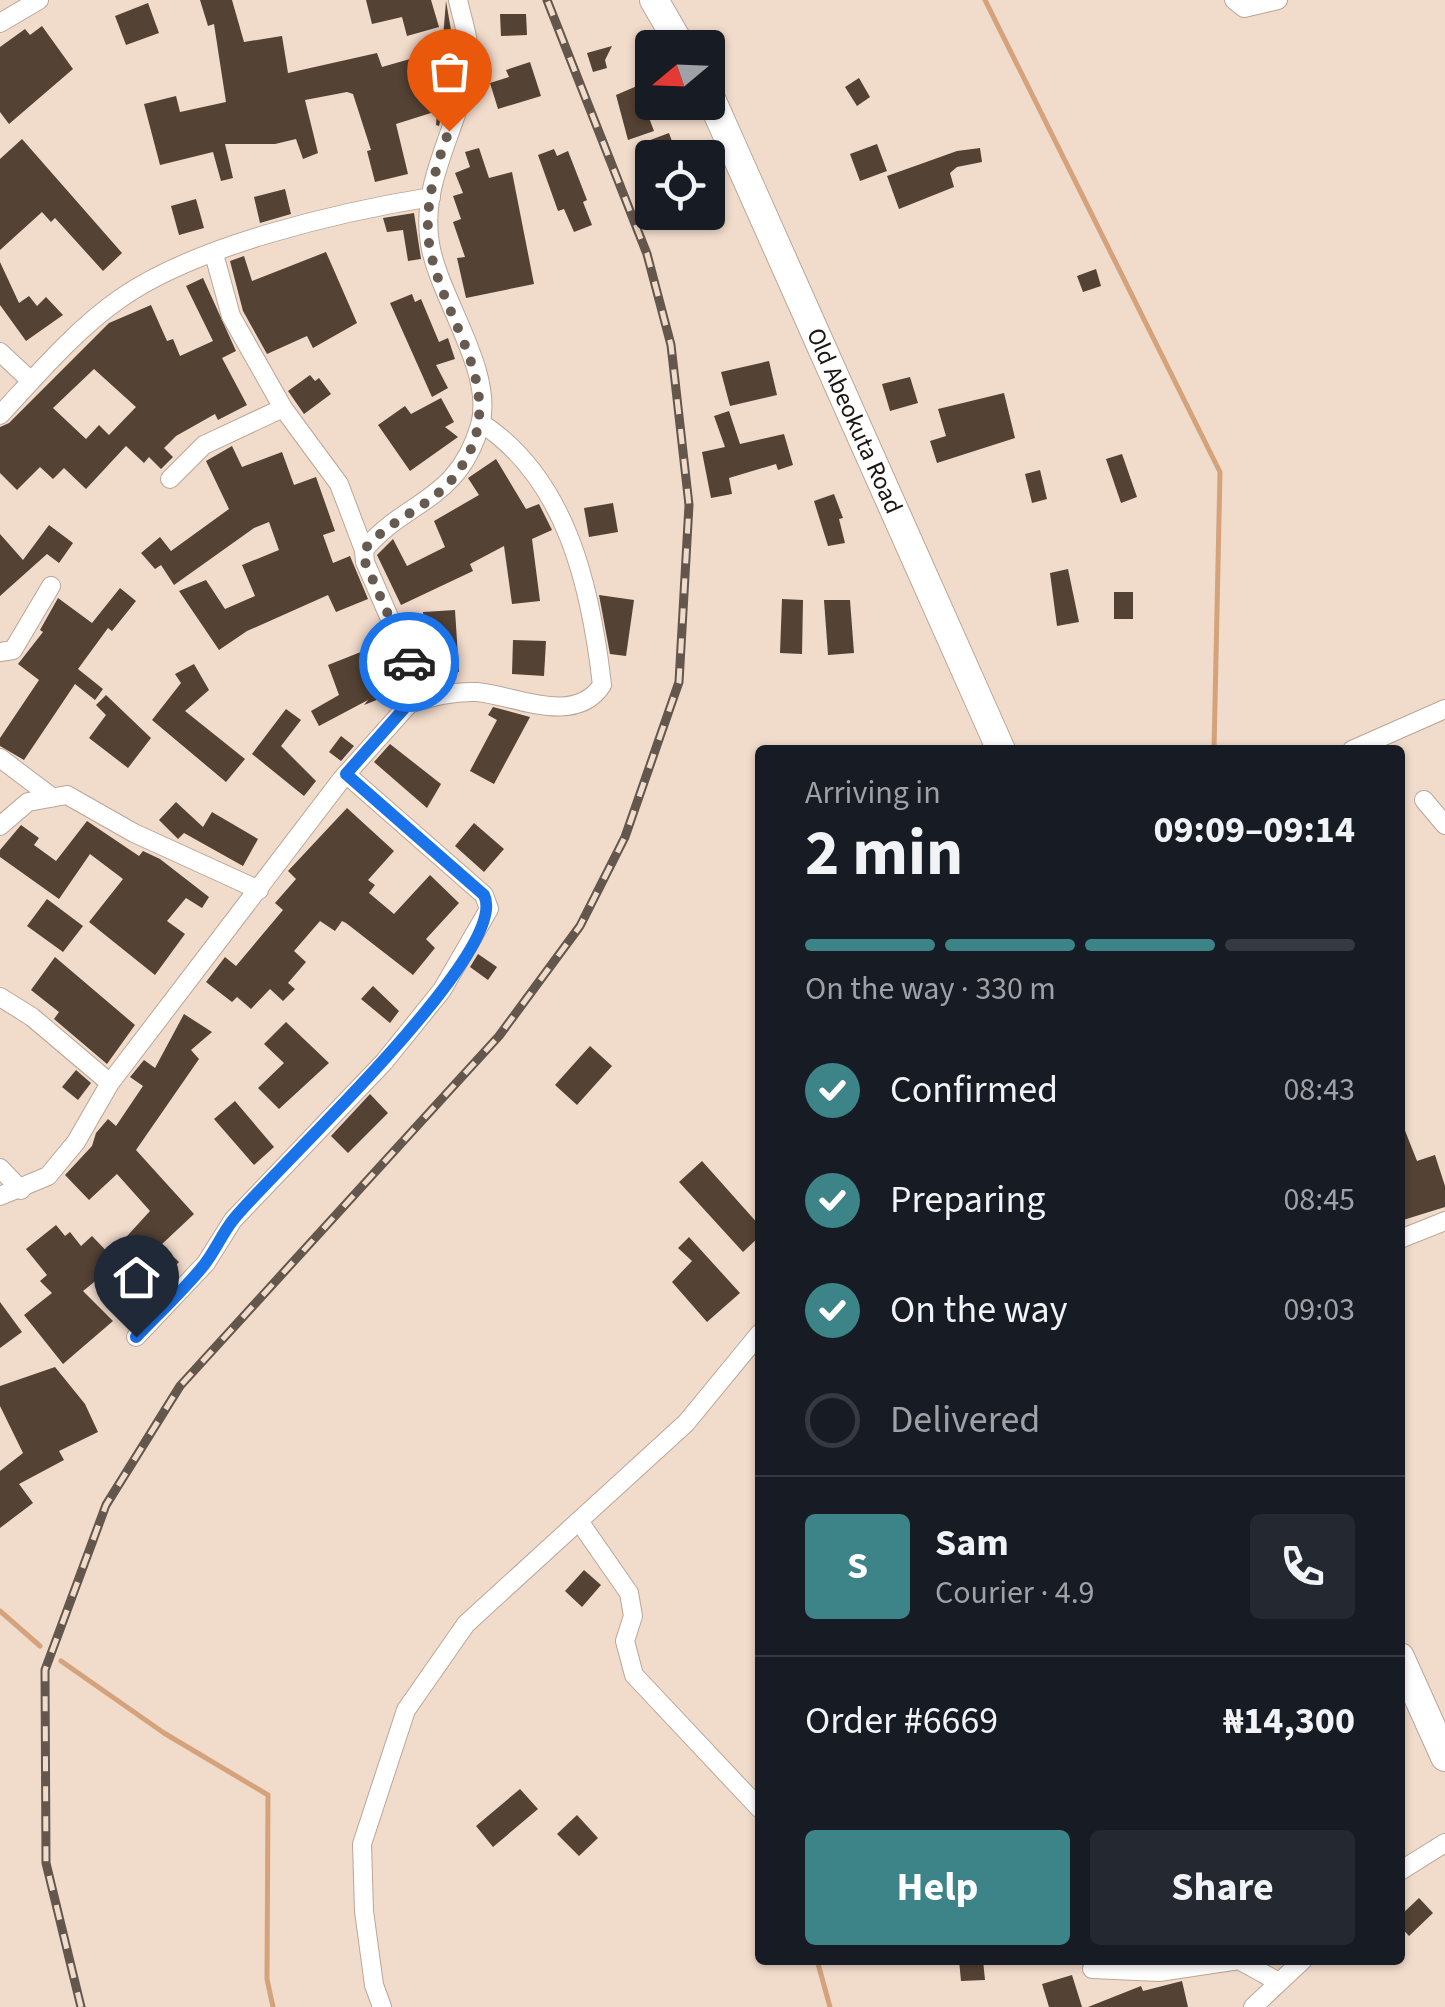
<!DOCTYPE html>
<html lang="en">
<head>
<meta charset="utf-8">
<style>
	body { margin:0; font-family:"Source Sans 3",sans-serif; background:#242831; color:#f1f3f6; height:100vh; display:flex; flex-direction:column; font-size:38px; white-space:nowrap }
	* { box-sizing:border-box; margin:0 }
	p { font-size:32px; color:#9ea1a6 }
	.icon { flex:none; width:55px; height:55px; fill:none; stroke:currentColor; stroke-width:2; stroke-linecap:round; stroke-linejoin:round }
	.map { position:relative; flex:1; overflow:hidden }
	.panel { position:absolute; left:755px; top:745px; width:650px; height:1220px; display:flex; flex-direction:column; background:#171b24; border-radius:10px; box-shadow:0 2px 8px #0004 }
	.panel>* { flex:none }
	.needle { width:65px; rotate:251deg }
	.fabs { position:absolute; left:635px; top:30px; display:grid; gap:20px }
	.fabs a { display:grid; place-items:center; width:90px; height:90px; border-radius:10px; background:#171b24; box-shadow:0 2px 8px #0004; font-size:50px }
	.pin { position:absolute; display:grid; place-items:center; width:85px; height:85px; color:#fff; margin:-102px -42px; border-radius:50% 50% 50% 0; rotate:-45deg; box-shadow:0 0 10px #0007 }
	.pin .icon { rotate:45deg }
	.courier { position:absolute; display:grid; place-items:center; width:100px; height:100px; margin:-50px; border:8px solid #1a73e8; border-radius:50%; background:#fff; color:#222; box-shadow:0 2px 12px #0007 }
	.headline em { font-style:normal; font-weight:700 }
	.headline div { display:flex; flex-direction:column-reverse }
	.headline { display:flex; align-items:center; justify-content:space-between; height:170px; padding:0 50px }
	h1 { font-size:65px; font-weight:700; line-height:75px }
	.bar { display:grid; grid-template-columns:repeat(4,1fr); gap:15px 10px; align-content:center; height:120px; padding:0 50px }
	.bar i { height:12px; border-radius:8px; background:#363941 }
	.bar .on { background:#3c8488 }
	.bar p { grid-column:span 4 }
	.line { display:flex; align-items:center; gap:25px; padding:0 50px; border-top:2px solid #363941 }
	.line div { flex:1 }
	.round { display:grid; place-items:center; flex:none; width:105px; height:105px; border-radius:10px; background:#242831 }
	ol { padding:0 50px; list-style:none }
	li { display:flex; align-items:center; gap:30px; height:110px }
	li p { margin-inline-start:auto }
	li .icon { padding:10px; border-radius:50%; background:#3c8488; color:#fff; stroke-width:4 }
	li:last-child { color:#9ea1a6 }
	li i { width:55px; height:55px; border:5px solid #363941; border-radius:50% }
	.cta { display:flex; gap:20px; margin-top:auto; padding:20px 50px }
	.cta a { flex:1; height:115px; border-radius:10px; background:#3c8488; color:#fff; font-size:40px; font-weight:700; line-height:115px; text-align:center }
	.cta a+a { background:#242831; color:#f1f3f6 }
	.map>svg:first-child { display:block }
</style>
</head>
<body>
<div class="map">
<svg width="1445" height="2007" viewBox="0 0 1445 2007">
	<rect width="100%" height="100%" fill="#f1dbcb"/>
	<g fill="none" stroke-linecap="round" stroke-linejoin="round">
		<g stroke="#d4a27b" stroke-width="5">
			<path d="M985 0 1220 472 1214 750"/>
			<path d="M0 1611 40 1646"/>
			<path d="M61 1661 164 1733 268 1795 267 1979 273 2007"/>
			<path d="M817 1960 830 2007"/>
		</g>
	</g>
	<g fill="#544234" fill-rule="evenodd">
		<path d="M200 0H232L244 42 282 36 288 73 377 53 382 67 417 57 434 112 396 124 408 174 375 182 367 151 371 150 353 94 347 92 305 100 318 153 303 159 296 139 275 144H225L233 178 221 181 213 152 160 165 144 104 176 96 180 112 226 102 214 24 208 26Z"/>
		<path d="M366 0H431L439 27 407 36 402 17 372 24Z"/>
		<path d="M446 1 456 59 439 126 436 125Z"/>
		<path d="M148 3 159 33 126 45 115 16Z"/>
		<path d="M500 14H526L527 35 501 36Z"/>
		<path d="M42 26 73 69 9 124 0 112V47L25 29 30 35Z"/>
		<path d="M612 46 605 60 607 68 593 72 587 53Z"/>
		<path d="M530 62 541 96 498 109 490 83 509 77 506 70Z"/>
		<path d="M859 78 870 97 857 106 845 87Z"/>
		<path d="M637 86 654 131 628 140 616 95Z"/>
		<path d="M669 133 674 147 650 156 645 142Z"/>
		<path d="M22 139 122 253 103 271 55 218 51 222 42 212 0 250V159Z"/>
		<path d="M877 144 887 171 860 181 850 154Z"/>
		<path d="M479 148 489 178 512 172 534 284 466 298 457 258 465 257 453 222 461 219 453 196 463 193 455 173 470 167 465 152Z"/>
		<path d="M980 148 982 162 957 167 950 173 954 187 899 209 887 176 957 151Z"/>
		<path d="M554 149 557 156 568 151 587 200 583 202 592 225 574 232 564 209 558 211 538 155Z"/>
		<path d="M285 189 291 214 260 223 254 197Z"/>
		<path d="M196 199 204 228 179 235 171 206Z"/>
		<path d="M414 213 421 259 408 261 403 230 387 232 383 218Z"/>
		<path d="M326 252 357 323 313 348 307 336 267 354 243 311 230 261 244 256 252 281Z"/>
		<path d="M0 262 19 303 29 296 37 306 46 297 63 315 26 341 0 305Z"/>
		<path d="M1096 269 1101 286 1083 292 1077 276Z"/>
		<path d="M203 278 236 351 222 358 247 405 218 420 215 414 176 436 164 448 173 457 161 469 149 457 144 463 126 446 86 489 64 468 53 479 40 467 17 490 0 473V427L9 423 109 323 151 305 167 341 173 339 180 356 213 341 186 286ZM94 369 136 407 109 435 99 425 86 439 53 408Z"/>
		<path d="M412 294 415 302 421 299 439 342 448 338 455 359 436 365 448 388 432 397 390 303Z"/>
		<path d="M769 361 777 395 730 406 721 372Z"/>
		<path d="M310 375 315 381 319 378 331 394 304 414 288 391Z"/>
		<path d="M910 377 918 403 890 411 882 384Z"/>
		<path d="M1004 393 1015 438 937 463 930 441 946 436 938 409Z"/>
		<path d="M441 398 454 422 445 427 458 437 410 471 378 425 405 406 411 414Z"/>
		<path d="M729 411 740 444 784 434 793 465 778 470 776 464 729 478 732 494 711 498 702 452 725 447 714 416Z"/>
		<path d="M232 446 242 467 282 452 294 485 316 477 335 531 323 535 333 563 350 556 368 599 336 612 328 595 247 631 219 650 179 591 206 580 225 609 255 596 242 565 279 550 269 522 254 528 174 585 161 565 155 569 141 553 160 537 171 551 229 509 206 461Z"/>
		<path d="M1122 454 1137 497 1121 503 1106 459Z"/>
		<path d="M496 459 526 509 539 504 552 530 532 539 540 601 512 604 504 546 470 564 473 571 401 605 377 555 393 539 407 566 445 547 434 521 479 495 468 478Z"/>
		<path d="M1040 470 1047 499 1032 503 1025 474Z"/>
		<path d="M834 494 843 518 839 519 845 543 828 546 814 501Z"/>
		<path d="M613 503 618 532 589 537 584 508Z"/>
		<path d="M49 525 73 543 59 563 47 554 0 596V534L23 560Z"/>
		<path d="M1068 569 1079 622 1057 626 1050 573Z"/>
		<path d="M120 588 136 601 112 631 108 628 78 669 103 689 95 700 75 684 24 760 0 746V738L39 680 18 664 43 632 40 630 58 598 92 623Z"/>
		<rect x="1114" y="592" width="19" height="27"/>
		<path d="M599 595 634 600 626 656 610 654Z"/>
		<path d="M782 599 803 600 802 654 780 653Z"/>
		<path d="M824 600H850L854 653 828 655Z"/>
		<path d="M455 610 459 672 443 671V663L427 664 423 612Z"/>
		<path d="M513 640 546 641 544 676 512 674Z"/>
		<path d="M386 642 399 673 397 692 364 705 368 700 319 726 311 711 339 695 328 665Z"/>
		<path d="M194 664 209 690 185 711 245 759 226 782 152 720 181 683 175 674Z"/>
		<path d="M106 695 151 738 128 768 89 738 106 715 96 705Z"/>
		<path d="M493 707 530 717 494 784 470 771 497 720 488 715Z"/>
		<path d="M286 709 301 720 281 746 316 781 304 796 252 754Z"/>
		<path d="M341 736 354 746 341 761 329 752Z"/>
		<path d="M390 744 441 784 427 808 374 762Z"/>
		<path d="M176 802 203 827 212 812 258 839 243 866 184 833 178 839 159 820Z"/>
		<path d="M347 808 394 851 368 880 375 885 369 893 394 914 430 875 459 903 426 939 435 948 413 975 346 923 342 921 335 931 320 921 294 951 306 962 288 983 295 989 283 1001 270 989 251 1009 237 997 232 1002 206 982 225 957 236 966 283 910 275 903 296 879 288 871Z"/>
		<path d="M87 821 139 856 143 851 160 859 209 897 202 908 186 898 167 921 185 934 155 975 89 922 123 879 90 854 59 899 0 857V850L21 825 39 838 34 845 56 861Z"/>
		<path d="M474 823 504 849 484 872 455 846Z"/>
		<path d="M47 899 83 926 63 952 27 926Z"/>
		<path d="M478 954 497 967 488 980 470 967Z"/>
		<path d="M55 957 135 1025 107 1064 54 1019 59 1012 31 990Z"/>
		<path d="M373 986 399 1011 390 1023 361 999Z"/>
		<path d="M184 1014 212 1032 191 1050 199 1059 136 1150 194 1214 161 1245 179 1262 158 1284 118 1246 150 1211 117 1174 89 1200 65 1175 92 1146 96 1133 108 1119 116 1126 143 1086 130 1077 144 1060 155 1068Z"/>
		<path d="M286 1022 329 1063 279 1109 258 1088 284 1063 264 1044Z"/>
		<path d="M590 1046 612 1066 577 1105 555 1085Z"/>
		<path d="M76 1070 91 1083 78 1100 62 1087Z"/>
		<path d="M370 1094 388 1113 348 1153 331 1136Z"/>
		<path d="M235 1101 274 1147 254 1165 214 1119Z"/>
		<path d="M1400 1118 1417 1161 1435 1155 1445 1186V1207L1400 1221Z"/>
		<path d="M702 1161 760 1226V1236L743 1252 679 1182Z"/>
		<path d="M56 1225 65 1236 70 1232 81 1246 92 1236 118 1263 83 1291 113 1321 63 1364 24 1315 52 1293 40 1281 47 1275 26 1249Z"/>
		<path d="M689 1237 740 1293 707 1322 672 1282 692 1261 678 1248Z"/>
		<path d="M0 1302 22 1332 0 1348Z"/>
		<path d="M55 1367 85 1404 98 1432 59 1451 64 1460 19 1484 33 1503 0 1528V1471L23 1453 0 1406V1386Z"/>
		<path d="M584 1570 601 1585 582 1607 565 1591Z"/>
		<path d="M520 1789 538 1809 493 1847 476 1826Z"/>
		<path d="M577 1815 598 1838 579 1856 557 1834Z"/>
		<path d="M1419 1898 1433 1913 1409 1936 1400 1926V1916Z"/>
		<path d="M959 1960H983L985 1980 961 1981Z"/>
		<path d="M1072 1975 1082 2007H1049L1042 1984Z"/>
		<path d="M1182 1981 1188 2007H1088L1141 1986 1143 1991Z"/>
	</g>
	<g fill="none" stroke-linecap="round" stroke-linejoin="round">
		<defs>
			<g id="minor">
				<path d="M1234 0 1244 8 1278 0"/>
				<path d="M0 23 39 0"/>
				<path d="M214 254 231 316 283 408 339 484 364 550"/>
				<path d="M0 352 31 381"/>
				<path d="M0 415C37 375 76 329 121 298 197 245 339 212 431 197"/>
				<path d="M170 479 204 445 283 408"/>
				<path d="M0 652 13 650 51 586"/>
				<path d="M409 704C431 697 453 691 477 692 513 695 575 727 602 685 591 588 567 479 481 423"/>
				<path d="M1352 750 1445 709"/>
				<path d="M0 758 49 795"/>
				<path d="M1424 800 1445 825"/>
				<path d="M0 826 28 802 67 795 134 833 259 890"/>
				<path d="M0 997 32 1017 110 1083"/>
				<path d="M0 1168 21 1190"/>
				<path d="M0 1196 48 1176 76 1142 110 1083 341 780 409 704 412 669 365 562 364 550C405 500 458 502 480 425 495 372 439 298 430 244 419 178 463 123 469 60 470 41 462 18 458 0"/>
				<path d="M1400 1239 1445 1221"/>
				<path d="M136 1337 206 1263 233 1220 384 1062 442 990 489 909 484 895 346 774"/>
				<path d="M579 1521 629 1593 633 1616 625 1641 634 1675 760 1809"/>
				<path d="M1400 1871 1445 1843"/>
				<path d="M1092 1969 1159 1972 1239 1960 1277 1981"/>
				<path d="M382 2007 374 1985 364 1911 362 1844 406 1710 466 1624 686 1423 760 1333"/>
				<path d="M1253 2007 1303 1960"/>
			</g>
			<g id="highway">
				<path d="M654 0 682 48"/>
				<path id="s1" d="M708 92 1001 750"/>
				<path d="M1400 1657 1445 1757"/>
			</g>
		</defs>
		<use href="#minor" stroke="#bba696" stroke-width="20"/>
		<use href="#highway" stroke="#bba696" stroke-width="30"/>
		<use href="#minor" stroke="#fff" stroke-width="18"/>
		<use href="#highway" stroke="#fff" stroke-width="28"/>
		<defs>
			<path id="rail" d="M81 2007 46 1863 45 1670 106 1505 180 1386 499 1036 580 926 625 837 679 682 689 505 671 345 647 254 547 0"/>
		</defs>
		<use href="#rail" stroke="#62564d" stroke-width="9"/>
		<use href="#rail" stroke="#f1dbcb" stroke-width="5" stroke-dasharray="15" stroke-linecap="butt"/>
	</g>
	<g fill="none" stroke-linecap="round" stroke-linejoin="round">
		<path stroke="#675a51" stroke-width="10" stroke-dasharray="0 18" d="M409 662 365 562 364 550C390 518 433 507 457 473 516 393 441 323 429 243 424 206 436 165 449 131"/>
		<path stroke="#1a73e8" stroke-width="12" d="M136 1337C159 1313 184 1290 204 1265 215 1251 222 1234 233 1220 272 1171 512 951 484 895L346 774 408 704 413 690 409 662"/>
	</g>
	<g text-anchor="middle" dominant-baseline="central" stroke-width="10" stroke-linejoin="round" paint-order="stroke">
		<g font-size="25" fill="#1c140f" stroke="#f1dbcb">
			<text stroke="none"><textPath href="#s1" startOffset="360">Old Abeokuta Road</textPath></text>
		</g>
	</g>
</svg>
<div class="fabs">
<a><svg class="needle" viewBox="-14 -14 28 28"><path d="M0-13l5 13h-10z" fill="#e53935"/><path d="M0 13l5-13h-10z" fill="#9ea1a6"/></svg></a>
<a><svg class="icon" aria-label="locate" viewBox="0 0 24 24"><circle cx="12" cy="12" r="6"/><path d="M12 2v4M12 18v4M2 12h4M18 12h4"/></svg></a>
</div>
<div class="pin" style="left:449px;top:131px;background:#ea580c"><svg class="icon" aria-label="bag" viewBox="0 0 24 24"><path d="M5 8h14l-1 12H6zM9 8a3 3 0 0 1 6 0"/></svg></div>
<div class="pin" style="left:136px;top:1337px;background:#1f2937"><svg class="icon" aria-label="home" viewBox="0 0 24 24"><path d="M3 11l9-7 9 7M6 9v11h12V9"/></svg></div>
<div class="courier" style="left:409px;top:662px"><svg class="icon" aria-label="car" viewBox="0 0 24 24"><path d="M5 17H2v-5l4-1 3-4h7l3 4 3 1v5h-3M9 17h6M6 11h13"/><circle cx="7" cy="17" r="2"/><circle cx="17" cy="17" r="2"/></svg></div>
<section class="panel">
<div class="headline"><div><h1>2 min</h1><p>Arriving in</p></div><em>09:09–09:14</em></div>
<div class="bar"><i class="on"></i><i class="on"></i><i class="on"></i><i></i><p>On the way · 330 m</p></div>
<ol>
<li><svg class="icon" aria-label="check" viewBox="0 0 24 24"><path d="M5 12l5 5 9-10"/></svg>Confirmed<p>08:43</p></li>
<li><svg class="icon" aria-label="check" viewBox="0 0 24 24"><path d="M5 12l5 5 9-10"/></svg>Preparing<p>08:45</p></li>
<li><svg class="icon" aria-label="check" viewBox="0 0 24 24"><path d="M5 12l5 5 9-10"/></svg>On the way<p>09:03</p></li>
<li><i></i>Delivered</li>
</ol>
<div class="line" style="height:180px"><b class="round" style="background:#3c8488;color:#fff">S</b><div><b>Sam</b><p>Courier · 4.9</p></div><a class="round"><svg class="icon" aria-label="phone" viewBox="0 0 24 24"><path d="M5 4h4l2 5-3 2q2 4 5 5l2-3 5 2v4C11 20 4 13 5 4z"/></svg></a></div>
<div class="line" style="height:130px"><div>Order #6669</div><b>₦14,300</b></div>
<div class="cta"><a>Help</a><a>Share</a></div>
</section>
</div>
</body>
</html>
